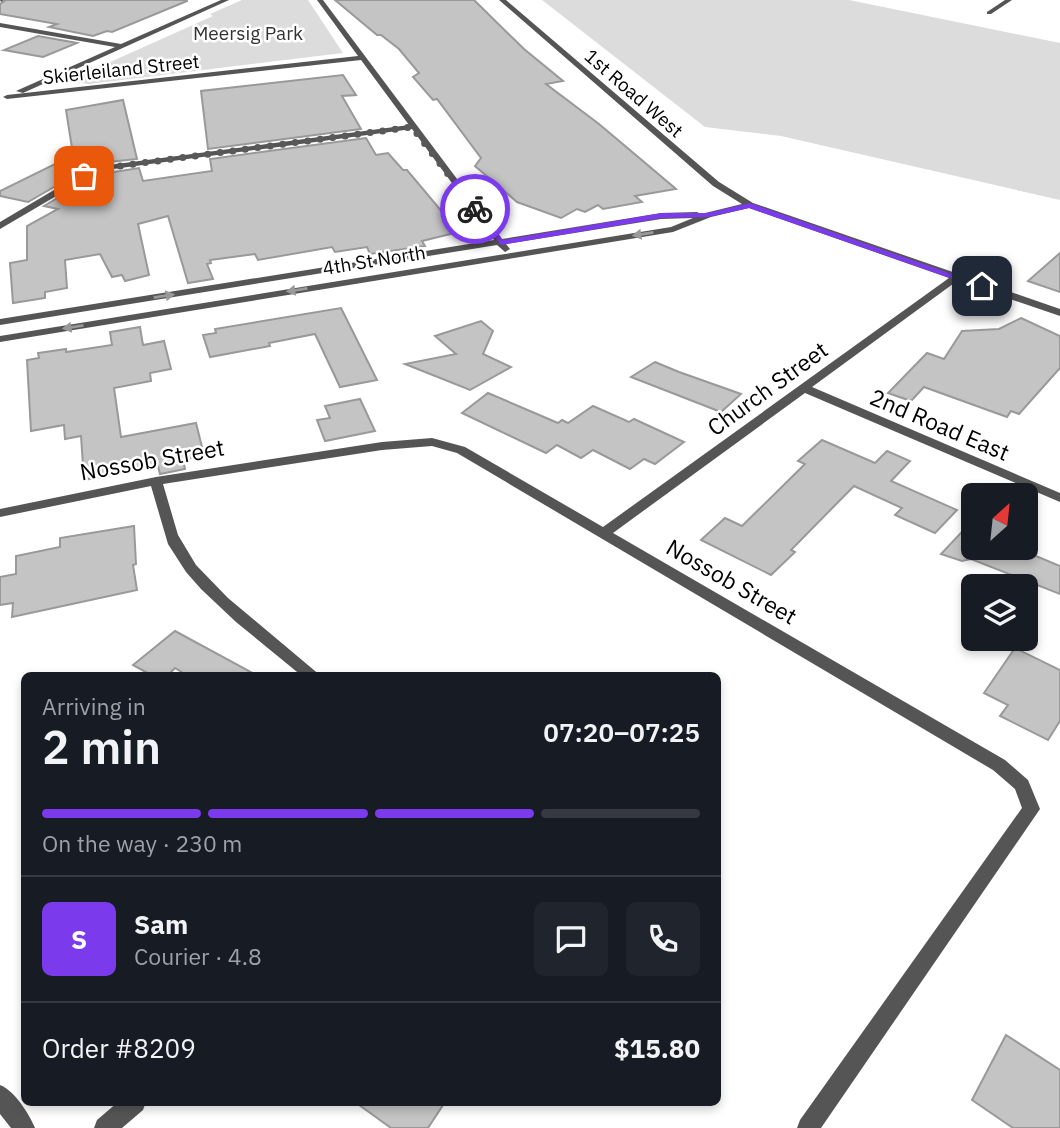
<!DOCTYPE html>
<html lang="en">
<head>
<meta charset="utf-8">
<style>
	body { margin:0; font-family:"IBM Plex Sans",sans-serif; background:#20242c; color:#f1f3f6; height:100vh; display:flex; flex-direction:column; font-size:26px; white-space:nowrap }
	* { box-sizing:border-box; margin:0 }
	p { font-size:23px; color:#9ea1a6 }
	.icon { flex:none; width:38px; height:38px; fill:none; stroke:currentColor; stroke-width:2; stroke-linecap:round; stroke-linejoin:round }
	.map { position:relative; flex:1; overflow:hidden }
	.panel { position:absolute; left:21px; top:672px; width:700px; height:434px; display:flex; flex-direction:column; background:#171b24; border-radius:10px; box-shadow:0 4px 10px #0003 }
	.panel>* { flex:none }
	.needle { width:46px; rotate:27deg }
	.fabs { position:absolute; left:961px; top:483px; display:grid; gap:14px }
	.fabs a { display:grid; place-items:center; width:77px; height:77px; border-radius:10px; background:#171b24; box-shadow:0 4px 10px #0003; font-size:35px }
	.pin { position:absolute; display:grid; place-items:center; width:60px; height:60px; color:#fff; margin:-30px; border-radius:14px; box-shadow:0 4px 10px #0006 }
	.courier { position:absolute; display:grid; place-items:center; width:70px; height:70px; margin:-35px; border:5px solid #7c3aed; border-radius:50%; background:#fff; color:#222; box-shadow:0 2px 9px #0007 }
	.overview em { font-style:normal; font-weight:600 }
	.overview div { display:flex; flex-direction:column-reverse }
	.overview { display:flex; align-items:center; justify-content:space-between; height:119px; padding:0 21px }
	h1 { font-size:46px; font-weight:600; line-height:52px }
	.bar { display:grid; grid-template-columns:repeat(4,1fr); gap:10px 7px; align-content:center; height:84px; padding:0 21px }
	.bar i { height:9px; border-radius:5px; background:#363941 }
	.bar .on { background:#7c3aed }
	.bar p { grid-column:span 4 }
	.line { display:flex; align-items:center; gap:18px; padding:0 21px; border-top:2px solid #363941 }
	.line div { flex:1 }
	.round { display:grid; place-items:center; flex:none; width:74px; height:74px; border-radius:10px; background:#20242c }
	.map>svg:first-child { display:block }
</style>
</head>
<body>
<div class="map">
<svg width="1060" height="1128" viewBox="0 0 1060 1128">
	<rect width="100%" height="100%" fill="#fff"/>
	<g fill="#dcdcdc">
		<path d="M242 0H308L343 53 89 84 66 81C70 72 88 66 99 67L213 16 210 14Z"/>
		<path d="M542 0H849L1060 43V200L781 136 705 127Z"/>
	</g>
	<g fill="#c4c4c4" stroke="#999" stroke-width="2">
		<path d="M6 0H187V1L112 32 107 31 93 36 49 27 57 24 0 14V4Z"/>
		<path d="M335 0H474L524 49 563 81 546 84 599 124 676 189 635 196 642 202 603 209 598 205 585 212 577 209 561 218 517 202 475 166 481 158 437 99 433 100 413 77 419 73 399 49 381 35H377Z"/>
		<path d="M38 36 77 43 43 57 4 50Z"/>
		<path d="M343 75 356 95 342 96 361 129 208 149 201 91Z"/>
		<path d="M123 100 137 159 109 162 80 172 28 202 0 196V191L57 163 75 167 66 110Z"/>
		<path d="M366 138 376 155 388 153 403 170H407L459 232 422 241 425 246 370 254 367 247 335 252 332 247 258 260 255 254 210 260 211 263 207 264 213 279 188 283 168 216 138 224 149 275 125 281 122 275 112 277 100 254 65 260 67 288 45 292V298L13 303 10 263 27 260V226L58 209 44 206 88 180 114 172 139 168 143 181 212 171 210 159Z"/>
		<path d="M1060 253V292L1028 281Z"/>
		<path d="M341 308 377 380 340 387 315 334 269 343 270 346 210 357 203 335 216 333 215 329Z"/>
		<path d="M1021 318 1060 336V368L1019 414 1011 411 1007 417 924 387 911 401 888 393 927 353 944 359 962 331 999 329Z"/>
		<path d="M481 321 493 331 483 354 511 367 470 390 405 364 456 354 435 336Z"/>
		<path d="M140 327 143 345 164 341 171 369 150 373 151 381 114 388 121 437 196 423 204 455 183 460 185 469 160 474 158 466 84 480 81 436 65 439 64 425 31 431 27 360 39 358 38 353 66 349V352L112 345 110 332Z"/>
		<path d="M655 362 679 372 741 394 721 412 631 377Z"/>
		<path d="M488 393 558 423 562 420 568 423 593 406 629 422 634 419 684 442 655 464 644 459 630 469 593 450 581 458 557 445 546 453 462 413Z"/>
		<path d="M360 399 375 431 325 441 317 420 330 418 325 406Z"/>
		<path d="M822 440 875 463 887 451 910 461 891 481 957 510 935 533 895 515 902 508 854 486 791 550 795 552 771 575 701 540 725 518 742 526 805 464 798 461Z"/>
		<path d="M973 520V548H1017L1060 566V594L971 559 962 561 941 554Z"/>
		<path d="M134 526 136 564 133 565 137 590 12 617 13 603 0 605V577L16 574V556L60 547V538Z"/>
		<path d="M175 631 258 676H188L175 668 167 676H153L133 665Z"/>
		<path d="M1015 648 1060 670V721L1048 740 1000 716 1008 705 984 693Z"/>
		<path d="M1006 1035 1060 1070V1128H1013L972 1100Z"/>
		<path d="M355 1102H445L428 1128H391Z"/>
	</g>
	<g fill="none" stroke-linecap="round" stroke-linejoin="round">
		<g fill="#555" fill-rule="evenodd">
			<path d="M0 0H4L1 2Z"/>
			<path d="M221 0H229L23 93 16 91 115 47 0 27V23L121 44Z"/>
			<path d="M317 0H323L502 239 661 213 697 212 701 214 742 204 713 186 499 0H506L719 182 753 203 1060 309V316L957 281 812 387 1060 493V502L805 393 613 533 1005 760 1028 780 1040 809 821 1128H797L800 1120 1022 808 1015 789 993 770 457 453 432 446 382 450 163 484 178 535 196 565 228 598 321 676H302L236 622 201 589 186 572 168 544 151 486 0 517V509L156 477 382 442 432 438 465 447 603 527 949 278 749 208 711 217 673 232 0 342V336L671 227 693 218 661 219 506 244 510 249 505 252 497 245 0 325V319L494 240 412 129 113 169 87 178 0 229V222L81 174 109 165 409 125 361 60 7 99 3 97 7 95 358 56Z"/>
			<path d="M1005 0H1012L991 14H987V12Z"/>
			<path d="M0 1085C15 1091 29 1114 35 1128H11L0 1114Z"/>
			<path d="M118 1102H146L143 1110 122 1128H94L97 1120Z"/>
		</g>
	</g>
	<defs><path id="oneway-solid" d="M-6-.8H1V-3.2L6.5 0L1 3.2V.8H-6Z" transform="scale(1.75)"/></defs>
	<g fill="#999">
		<use href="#oneway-solid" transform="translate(643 234) rotate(171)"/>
		<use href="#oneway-solid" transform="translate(297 290) rotate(171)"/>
		<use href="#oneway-solid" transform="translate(164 296) rotate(-9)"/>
		<use href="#oneway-solid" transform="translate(73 327) rotate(171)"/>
	</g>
	<path fill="#7c3aed" d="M750 203 986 286 979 288 749 208 708 217 662 218 501 245 472 209 478 207 503 240 662 213H708Z"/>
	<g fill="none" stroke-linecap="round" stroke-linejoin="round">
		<path stroke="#595959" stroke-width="7" stroke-dasharray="0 12.6" d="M84 176 112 167 412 127 475 209"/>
	</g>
	<g text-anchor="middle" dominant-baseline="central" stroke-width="5" stroke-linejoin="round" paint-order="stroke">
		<g font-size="19" fill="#333" stroke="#fff">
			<text x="248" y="33">Meersig Park</text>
		</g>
		<g font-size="19" fill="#000" stroke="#fff">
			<text transform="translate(121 69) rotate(-6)">Skierleiland Street</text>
			<text transform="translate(634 93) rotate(41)">1st Road West</text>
			<text transform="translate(374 260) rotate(-9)">4th St North</text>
		</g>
		<g font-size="23" fill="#000" stroke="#fff">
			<text transform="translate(767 388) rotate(-36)">Church Street</text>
			<text transform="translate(940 424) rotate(23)">2nd Road East</text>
			<text transform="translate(152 459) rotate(-10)">Nossob Street</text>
			<text transform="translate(732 581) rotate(30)">Nossob Street</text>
		</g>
	</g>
</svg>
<div class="fabs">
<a><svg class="needle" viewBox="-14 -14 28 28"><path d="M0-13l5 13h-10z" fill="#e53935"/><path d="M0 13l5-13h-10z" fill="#9ea1a6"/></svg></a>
<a><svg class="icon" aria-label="layers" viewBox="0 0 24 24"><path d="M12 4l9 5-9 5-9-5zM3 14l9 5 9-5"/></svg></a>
</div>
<div class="pin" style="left:84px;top:176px;background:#ea580c"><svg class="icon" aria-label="bag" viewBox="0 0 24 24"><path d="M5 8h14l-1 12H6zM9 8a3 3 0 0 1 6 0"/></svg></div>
<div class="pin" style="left:982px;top:286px;background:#1f2937"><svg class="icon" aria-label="home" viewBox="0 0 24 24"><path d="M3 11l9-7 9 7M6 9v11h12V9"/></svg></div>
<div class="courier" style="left:475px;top:209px"><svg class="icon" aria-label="bike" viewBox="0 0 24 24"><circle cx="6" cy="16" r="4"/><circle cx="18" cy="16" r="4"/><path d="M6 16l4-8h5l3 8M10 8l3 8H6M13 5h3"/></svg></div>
<section class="panel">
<div class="overview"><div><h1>2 min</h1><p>Arriving in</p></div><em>07:20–07:25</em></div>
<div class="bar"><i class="on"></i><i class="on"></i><i class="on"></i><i></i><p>On the way · 230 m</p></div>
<div class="line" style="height:126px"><b class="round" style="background:#7c3aed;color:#fff">S</b><div><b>Sam</b><p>Courier · 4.8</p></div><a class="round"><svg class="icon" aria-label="chat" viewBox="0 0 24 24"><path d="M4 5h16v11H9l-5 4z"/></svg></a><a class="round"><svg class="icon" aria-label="phone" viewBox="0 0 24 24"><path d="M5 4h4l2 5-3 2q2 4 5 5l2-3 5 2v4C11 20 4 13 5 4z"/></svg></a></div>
<div class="line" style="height:91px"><div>Order #8209</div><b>$15.80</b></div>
</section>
</div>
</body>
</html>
